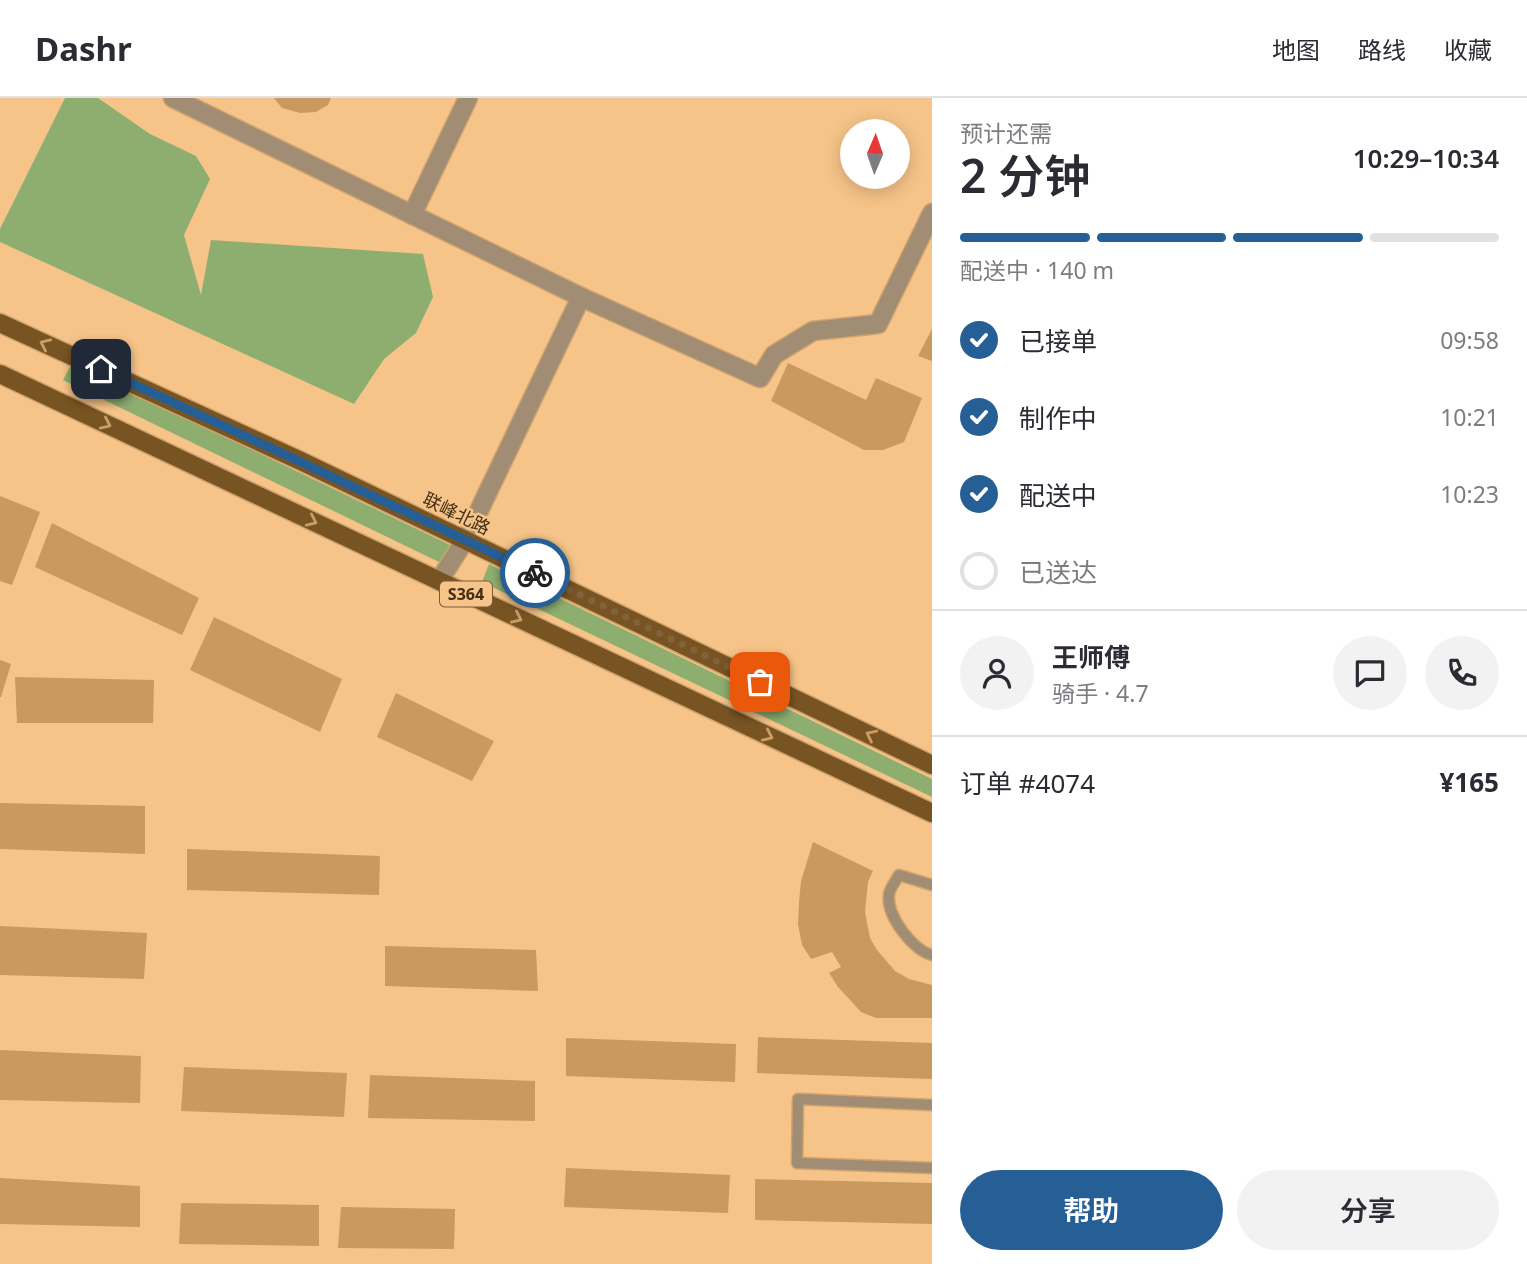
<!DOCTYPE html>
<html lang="zh">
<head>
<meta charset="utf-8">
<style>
	body { margin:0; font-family:"Noto Sans","Noto Sans SC",sans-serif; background:#f2f2f3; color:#2b2b33; height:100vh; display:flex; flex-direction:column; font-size:26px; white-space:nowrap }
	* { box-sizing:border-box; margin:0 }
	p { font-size:23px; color:#7c7c81 }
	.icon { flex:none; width:38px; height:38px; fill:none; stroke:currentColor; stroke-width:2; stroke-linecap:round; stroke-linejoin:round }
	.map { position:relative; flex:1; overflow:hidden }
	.drawer { display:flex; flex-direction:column; background:#fff; width:595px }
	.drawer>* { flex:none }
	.needle { width:46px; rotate:2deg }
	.buttons { position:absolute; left:840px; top:21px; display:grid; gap:14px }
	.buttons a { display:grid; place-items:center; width:70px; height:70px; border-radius:50%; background:#fff; box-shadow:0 4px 18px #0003; font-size:35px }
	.pin { position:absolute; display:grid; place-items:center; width:60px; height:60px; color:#fff; margin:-30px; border-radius:14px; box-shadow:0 4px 10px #0006 }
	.courier { position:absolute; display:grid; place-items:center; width:70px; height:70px; margin:-35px; border:5px solid #255f96; border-radius:50%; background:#fff; color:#222; box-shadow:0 2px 9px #0007 }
	.summary em { font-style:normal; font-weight:600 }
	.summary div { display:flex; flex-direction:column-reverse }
	.summary { display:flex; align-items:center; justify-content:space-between; height:119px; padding:0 28px }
	h1 { font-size:46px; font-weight:600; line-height:52px }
	.bar { display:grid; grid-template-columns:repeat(4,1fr); gap:10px 7px; align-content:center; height:84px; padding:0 28px }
	.bar i { height:9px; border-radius:5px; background:#e1e1e2 }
	.bar .active { background:#255f96 }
	.bar p { grid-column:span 4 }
	.line { display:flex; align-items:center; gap:18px; padding:0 28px; border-top:2px solid #e1e1e2 }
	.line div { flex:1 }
	.round { display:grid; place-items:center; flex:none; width:74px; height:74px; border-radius:37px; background:#f2f2f3 }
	ol { padding:0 28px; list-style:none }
	li { display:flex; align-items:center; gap:21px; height:77px }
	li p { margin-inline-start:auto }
	li .icon { padding:7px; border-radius:50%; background:#255f96; color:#fff; stroke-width:4 }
	li:last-child { color:#7c7c81 }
	li i { width:38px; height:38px; border:4px solid #e1e1e2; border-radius:50% }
	.button { display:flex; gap:14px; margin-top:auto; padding:14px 28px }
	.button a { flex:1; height:80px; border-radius:42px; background:#255f96; color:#fff; font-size:28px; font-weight:600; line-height:80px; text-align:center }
	.button a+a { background:#f2f2f3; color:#2b2b33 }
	header { display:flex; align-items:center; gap:42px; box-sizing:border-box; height:98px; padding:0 35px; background:#fff; border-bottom:2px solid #e1e1e2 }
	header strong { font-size:33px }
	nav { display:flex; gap:38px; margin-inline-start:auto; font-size:24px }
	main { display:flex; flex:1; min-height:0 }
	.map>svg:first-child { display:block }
</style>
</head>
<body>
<header>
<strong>Dashr</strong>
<nav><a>地图</a><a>路线</a><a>收藏</a></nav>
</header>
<main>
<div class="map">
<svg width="932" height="1166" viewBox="0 0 932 1166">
	<rect width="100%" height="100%" fill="#f6c488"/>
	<g fill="#8eae70">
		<path d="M65 0H98L150 36 196 58 210 81 184 137 201 197 211 142 423 156 433 199 416 235 384 261 354 306 0 144V131Z"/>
		<path d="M72 265 452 448 441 465 63 282Z"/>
		<path d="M489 466 932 681V699L482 484Z"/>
	</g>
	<g fill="#c9995e">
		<path d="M274 0H331L328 7 316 14 300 15 282 10Z"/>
		<path d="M932 231V263L918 258Z"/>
		<path d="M788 265 866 302 876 280 922 300 904 344 883 352H864L771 303Z"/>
		<path d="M0 398 40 414 12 487 0 483Z"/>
		<path d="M52 425 199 500 182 537 35 469Z"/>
		<path d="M214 519 342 581 320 634 190 572Z"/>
		<path d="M0 562 11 566 1 599H0Z"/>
		<path d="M15 579 154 582 153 625H17Z"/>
		<path d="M396 595 494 643 472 683 377 639Z"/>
		<path d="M0 705 145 708V756L0 751Z"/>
		<path d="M813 744 873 773 868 784 865 814 870 840 877 852 895 873 909 881 932 887V920H876L861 914 838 889 829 875 841 869 832 854 811 861 802 847 798 826 799 804 801 783Z"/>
		<path d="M187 751 380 758 379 797 187 792Z"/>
		<path d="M0 828 147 835 144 881 0 877Z"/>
		<path d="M385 848 536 852 538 893 385 888Z"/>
		<path d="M758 939 932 945V981L757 975Z"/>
		<path d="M566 940 736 946 735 984 566 978Z"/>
		<path d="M0 952 141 958 140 1005 0 1002Z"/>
		<path d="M184 969 347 975 344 1019 181 1013Z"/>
		<path d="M370 977 535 983V1023L368 1020Z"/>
		<path d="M566 1070 730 1077 728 1115 564 1109Z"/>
		<path d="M0 1080 140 1088V1129L0 1126Z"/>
		<path d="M755 1081 932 1085V1126L755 1122Z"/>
		<path d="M181 1105 319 1107V1148L179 1146Z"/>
		<path d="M341 1109 455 1111 454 1151 338 1150Z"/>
	</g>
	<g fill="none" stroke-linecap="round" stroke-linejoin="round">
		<defs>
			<g id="lane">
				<path d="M932 787 899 777C896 783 889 791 889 797 886 817 913 853 932 857"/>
				<path d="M932 1007 798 1001 797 1065 932 1070"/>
			</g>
			<g id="street">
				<path d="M173 0 581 199 465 442 439 483"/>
				<path d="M412 117 468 0"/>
				<path d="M581 199 760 280 774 257 813 233 878 226 932 115"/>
			</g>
			<g id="primary">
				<path d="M0 225 303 364 932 667"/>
				<path d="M0 276 932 715"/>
			</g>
		</defs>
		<use href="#lane" stroke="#cea36f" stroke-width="13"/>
		<use href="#street" stroke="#cea36f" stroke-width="21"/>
		<use href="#primary" stroke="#cea36f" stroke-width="21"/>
		<use href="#lane" stroke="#a18c74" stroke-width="10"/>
		<use href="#street" stroke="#a18c74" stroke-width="18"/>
		<use href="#primary" stroke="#795423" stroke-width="18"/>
	</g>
	<defs><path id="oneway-chevron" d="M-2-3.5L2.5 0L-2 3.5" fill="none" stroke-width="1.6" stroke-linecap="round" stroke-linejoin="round" transform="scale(1.75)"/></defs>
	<g stroke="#ca9d65">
		<use href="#oneway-chevron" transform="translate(45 246) rotate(-155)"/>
		<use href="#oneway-chevron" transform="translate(106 326) rotate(25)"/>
		<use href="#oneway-chevron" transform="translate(312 423) rotate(25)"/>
		<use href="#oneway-chevron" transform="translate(517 520) rotate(25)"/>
		<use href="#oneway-chevron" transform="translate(871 637) rotate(-154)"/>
		<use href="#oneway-chevron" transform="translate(768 638) rotate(25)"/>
	</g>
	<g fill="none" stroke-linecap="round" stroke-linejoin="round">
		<path stroke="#81623d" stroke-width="7" stroke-dasharray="0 12.6" d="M535 475 760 584"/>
		<path stroke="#255f96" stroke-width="9" d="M101 271 303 365 535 475"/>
	</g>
	<g text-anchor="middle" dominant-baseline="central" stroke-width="5" stroke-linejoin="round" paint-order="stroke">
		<rect fill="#f6c488" stroke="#785b38" stroke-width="2" x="440" y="483.5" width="52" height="25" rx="5"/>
		<g font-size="16" font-weight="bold" fill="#422e15">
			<text x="466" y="496">S364</text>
		</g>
		<g font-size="18" fill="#422e15" stroke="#f6c488">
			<text transform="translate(457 415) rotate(26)">联峰北路</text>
		</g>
	</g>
</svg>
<div class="buttons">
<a><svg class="needle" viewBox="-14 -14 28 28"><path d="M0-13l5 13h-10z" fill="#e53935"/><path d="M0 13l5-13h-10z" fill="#7c7c81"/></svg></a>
</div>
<div class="pin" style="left:760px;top:584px;background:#ea580c"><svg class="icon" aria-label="bag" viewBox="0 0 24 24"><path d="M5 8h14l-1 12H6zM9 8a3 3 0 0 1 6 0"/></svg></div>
<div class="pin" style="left:101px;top:271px;background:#1f2937"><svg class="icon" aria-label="home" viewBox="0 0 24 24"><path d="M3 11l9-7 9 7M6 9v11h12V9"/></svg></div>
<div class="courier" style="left:535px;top:475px"><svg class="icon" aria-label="bike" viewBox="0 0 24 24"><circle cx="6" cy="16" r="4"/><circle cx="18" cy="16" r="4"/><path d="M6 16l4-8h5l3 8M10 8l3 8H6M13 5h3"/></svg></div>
</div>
<section class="drawer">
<div class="summary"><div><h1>2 分钟</h1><p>预计还需</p></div><em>10:29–10:34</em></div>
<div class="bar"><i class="active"></i><i class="active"></i><i class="active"></i><i></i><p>配送中 · 140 m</p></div>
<ol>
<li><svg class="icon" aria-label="check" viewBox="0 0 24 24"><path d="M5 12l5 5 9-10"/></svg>已接单<p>09:58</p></li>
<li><svg class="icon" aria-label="check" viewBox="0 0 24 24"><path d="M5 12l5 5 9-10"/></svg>制作中<p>10:21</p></li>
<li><svg class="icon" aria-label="check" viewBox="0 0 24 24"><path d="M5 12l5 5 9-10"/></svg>配送中<p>10:23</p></li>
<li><i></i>已送达</li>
</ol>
<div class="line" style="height:126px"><a class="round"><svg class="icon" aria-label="person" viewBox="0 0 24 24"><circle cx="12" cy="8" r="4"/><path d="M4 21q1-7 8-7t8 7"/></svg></a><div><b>王师傅</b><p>骑手 · 4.7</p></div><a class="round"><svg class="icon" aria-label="chat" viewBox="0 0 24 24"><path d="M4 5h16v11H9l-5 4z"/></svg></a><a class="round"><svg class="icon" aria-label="phone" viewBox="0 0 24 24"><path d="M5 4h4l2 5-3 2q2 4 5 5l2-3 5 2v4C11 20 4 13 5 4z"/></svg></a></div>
<div class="line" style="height:91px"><div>订单 #4074</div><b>¥165</b></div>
<div class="button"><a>帮助</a><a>分享</a></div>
</section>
</main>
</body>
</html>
